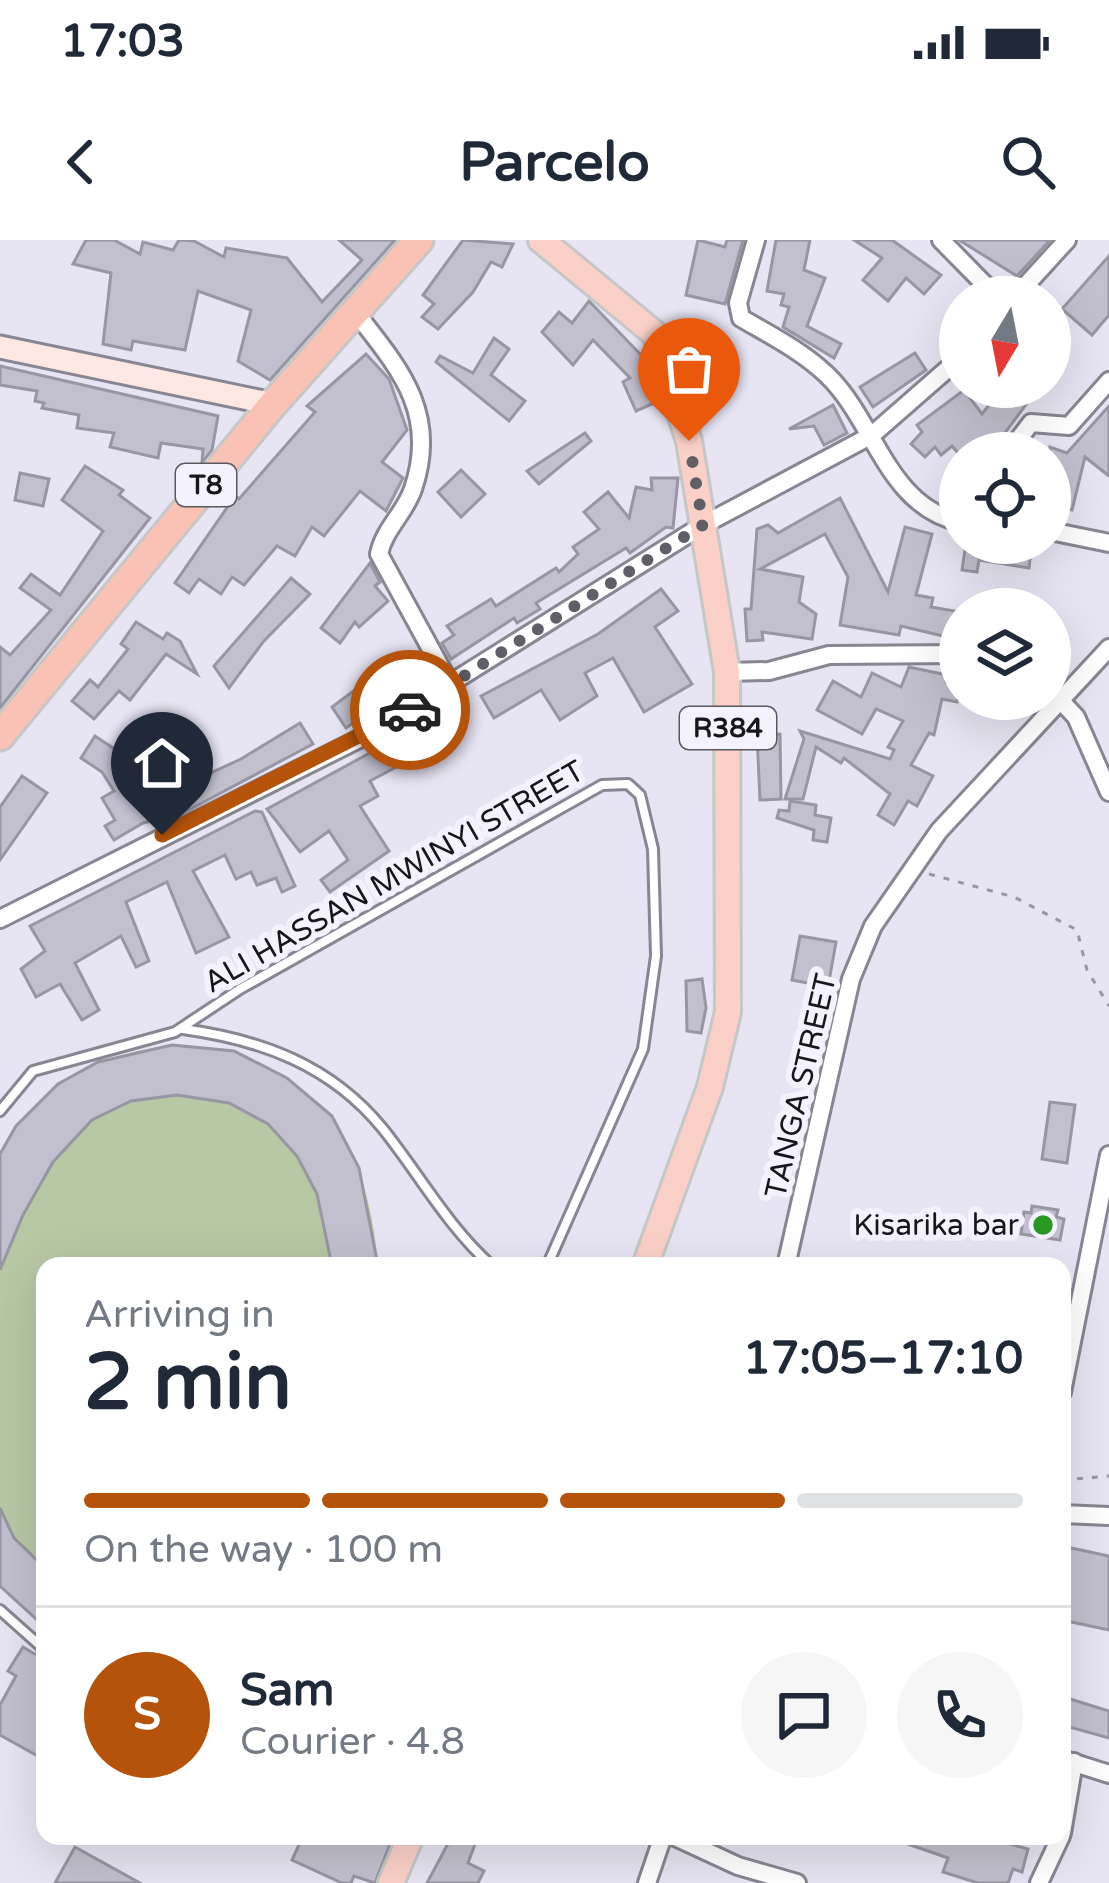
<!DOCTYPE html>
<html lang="en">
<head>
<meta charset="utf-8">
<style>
	body { margin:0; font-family:"Varela Round",sans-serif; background:#f6f6f7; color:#1f2937; height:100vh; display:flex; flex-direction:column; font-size:45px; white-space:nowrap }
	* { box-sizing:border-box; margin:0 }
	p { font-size:39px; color:#747a83 }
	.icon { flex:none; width:66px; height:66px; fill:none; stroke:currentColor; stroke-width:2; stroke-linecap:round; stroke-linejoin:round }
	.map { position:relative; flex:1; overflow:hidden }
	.drawer { position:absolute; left:36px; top:1017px; width:1035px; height:588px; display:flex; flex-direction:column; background:#fff; border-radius:24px; box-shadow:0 12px 48px #0002 }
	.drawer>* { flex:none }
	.needle { width:78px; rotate:190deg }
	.controls { position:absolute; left:939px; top:36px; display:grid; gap:24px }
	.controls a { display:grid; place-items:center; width:132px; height:132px; border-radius:50%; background:#fff; box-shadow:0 12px 48px #0002; font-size:60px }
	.pin { position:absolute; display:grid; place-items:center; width:102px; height:102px; color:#fff; margin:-123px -51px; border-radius:50% 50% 50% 0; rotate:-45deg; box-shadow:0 0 12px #0007 }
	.pin .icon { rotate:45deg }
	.courier { position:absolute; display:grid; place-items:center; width:120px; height:120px; margin:-60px; border:9px solid #b45309; border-radius:50%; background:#fff; color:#222; box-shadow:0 3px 15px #0007 }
	.summary em { font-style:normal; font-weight:800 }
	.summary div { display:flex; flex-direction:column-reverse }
	.summary { display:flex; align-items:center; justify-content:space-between; height:204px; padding:0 48px }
	h1 { font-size:78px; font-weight:800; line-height:90px }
	.bar { display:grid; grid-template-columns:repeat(4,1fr); gap:18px 12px; align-content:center; height:144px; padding:0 48px }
	.bar i { height:15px; border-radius:9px; background:#e0e1e3 }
	.bar .on { background:#b45309 }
	.bar p { grid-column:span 4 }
	.line { display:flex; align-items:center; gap:30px; padding:0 48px; border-top:3px solid #e0e1e3 }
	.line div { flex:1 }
	.round { display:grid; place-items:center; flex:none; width:126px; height:126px; border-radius:63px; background:#f6f6f7 }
	.status { display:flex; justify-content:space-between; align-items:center; height:84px; padding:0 60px; background:#fff; direction:ltr }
	.status svg { height:33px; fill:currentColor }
	header { display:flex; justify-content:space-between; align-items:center; height:156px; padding:0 48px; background:#fff; font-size:54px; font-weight:800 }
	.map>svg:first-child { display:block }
</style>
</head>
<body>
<div class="status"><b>17:03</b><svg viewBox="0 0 49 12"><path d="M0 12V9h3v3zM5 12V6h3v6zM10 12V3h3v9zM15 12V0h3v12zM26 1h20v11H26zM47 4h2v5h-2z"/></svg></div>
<header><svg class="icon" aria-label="back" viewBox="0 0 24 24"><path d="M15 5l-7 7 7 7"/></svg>Parcelo<svg class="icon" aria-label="search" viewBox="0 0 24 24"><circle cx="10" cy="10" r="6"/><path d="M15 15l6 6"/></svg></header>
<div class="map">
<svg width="1109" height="1643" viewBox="0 0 1109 1643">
	<rect width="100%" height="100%" fill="#e7e4f3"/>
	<path fill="#b7c8a5" d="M172 805C192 807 218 806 237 813 334 848 371 928 378 1026H45V1386L0 1346V914C40 842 92 816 172 805Z"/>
	<g fill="#c2c0ce" stroke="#9896a3" stroke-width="3">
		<path d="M86 0H114L140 14 143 2 173 10 179 0 194 1 224 17 226 8 287 18 322 62 362 20 339 0H395L270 140 238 121 251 70 198 51 185 110 133 101 131 110 103 104 111 33 73 24Z"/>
		<path d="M463 0 513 4 502 27 491 22 473 52 438 89 422 77 434 64 423 55Z"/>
		<path d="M698 0 725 7 727 0H743L725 64 686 55Z"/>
		<path d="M776 0H810L804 30 825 38 807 86 841 104 834 118 783 87 789 67 781 65 784 54 767 51Z"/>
		<path d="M854 0H892L941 35 924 54 906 38 888 61 863 40 882 18Z"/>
		<path d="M959 0H1050L1017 36Z"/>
		<path d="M1109 16V75L1092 95 1062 69Z"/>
		<path d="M589 61 641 115 659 161 636 171 623 142 630 138 593 100 573 125 542 92 559 72 572 83Z"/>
		<path d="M494 98 509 109 491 135 525 161 509 181 436 122 440 116 473 133Z"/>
		<path d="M915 113 926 130 873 167 860 147Z"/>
		<path d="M366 114 389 139 407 190 382 222 403 238 386 271 360 251 324 296 312 287 295 316 277 306 244 345 232 337 221 354 199 339 189 353 175 343 235 256 239 259 315 172 307 166Z"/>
		<path d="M0 126 218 176 212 210 202 223 203 209 161 203 158 218 110 207 114 193 77 188 79 175 42 168 44 163 35 161 37 151 0 145Z"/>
		<path d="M1003 147H1039L990 213H958L952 206 941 215 935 207 925 217 911 204 922 192 917 185 964 150 982 174Z"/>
		<path d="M833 165 847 193 824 205 814 186 789 189Z"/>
		<path d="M1109 166V236L1085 217 1072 270 1050 266V207L1067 213Z"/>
		<path d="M585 193 591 201 539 244 527 231Z"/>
		<path d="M85 226 123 250 119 255 150 278 0 468V407L10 415 51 370 20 348 31 334 60 355 103 291 62 260Z"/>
		<path d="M461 230 485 254 461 277 438 252Z"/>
		<path d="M20 233 49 239 43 266 15 260Z"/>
		<path d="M651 238H678L673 288 666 287 630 313 626 308 536 363 540 369 517 383 514 378 451 419 442 403 454 395 447 386 491 359 496 366 556 328 559 332 578 314 573 307 599 289 584 272 608 252 629 278 636 247 652 250Z"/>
		<path d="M840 258 888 352 905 287 932 294 916 355 933 358 931 367 960 372V400L901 386 899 395 840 385 848 337 825 294 760 329 803 337 799 362 816 374 812 399 762 392 763 400 747 401 745 369H751L757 289 768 285 778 293Z"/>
		<path d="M966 303H1032L1029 328 979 320 977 332 962 330Z"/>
		<path d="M370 323 380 342 375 346 388 361 359 387 355 382 340 403 321 388Z"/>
		<path d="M291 338 310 354 263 402 229 448 214 426Z"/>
		<path d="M661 349 678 371 655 387 692 444 644 472 613 418 585 433 597 456 560 480 541 450 494 478 481 456 598 394Z"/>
		<path d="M136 382 163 399 167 393 180 401 197 434 166 414 130 460 119 451 94 479 72 461 90 440 98 447 128 409 121 404Z"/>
		<path d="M415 413 429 433 371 476 369 472 346 488 332 467 400 416 404 421Z"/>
		<path d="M909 427 947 435 946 442 960 444 957 462 942 459 934 495 929 493 911 525 933 536 917 566 908 561 894 585 878 575 890 554 844 518 841 523 816 507 803 559H785L804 499 800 491 890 519 894 510 888 507 903 481 876 469 862 494 817 470 833 441 861 457 872 433 901 447Z"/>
		<path d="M300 483 313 504 181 574 143 583 114 600 105 586 115 580 102 558 114 551 102 532 81 518 95 496 139 525 165 554 241 519Z"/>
		<path d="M780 494 781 559 760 560 757 495Z"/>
		<path d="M401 496 413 518 370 541 378 556 360 566 389 611 330 652 321 640 348 620 329 591 300 612 267 569Z"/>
		<path d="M22 536 47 553 0 620V567Z"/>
		<path d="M790 561 816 565 815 575 831 578 827 602 813 600 814 590 777 578 779 570 789 571Z"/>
		<path d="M255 571 262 572 295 646 282 652 276 638 257 645 251 632 236 639 225 615 193 631 229 697 196 713 167 642 126 662 149 721 136 727 121 696 75 723 99 770 82 780 60 744 36 757 21 729 45 711 30 686Z"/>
		<path d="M800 696 836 702 828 747 792 740Z"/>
		<path d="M702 739 706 768 701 793 687 791 686 741Z"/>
		<path d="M172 805 234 811 287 838 332 876 359 928 378 1026H332L317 954 297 916 268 884 229 863 177 855 131 861 92 880 53 922 23 975 0 1030V914L16 886 58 844 98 822Z"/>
		<path d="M1050 862 1075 865 1067 923 1042 919Z"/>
		<path d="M1032 966 1058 970 1056 977 1064 979 1060 1000 1021 994 1024 972 1031 973Z"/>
		<path d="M0 1268 14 1298 45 1328V1387L0 1346Z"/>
		<path d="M1062 1306 1109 1316V1390L1062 1380Z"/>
		<path d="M23 1407 45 1420V1520L0 1495V1465L16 1436 8 1431Z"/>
		<path d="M1067 1458 1109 1471V1498L1062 1485Z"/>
		<path d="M303 1596H393L375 1643 354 1636 351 1643H342L292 1620Z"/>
		<path d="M452 1596H478L468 1623 484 1631 478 1643H427Z"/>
		<path d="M885 1596H980L1028 1609 1022 1632 1013 1629 1008 1643H978L943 1632 948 1618Z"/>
		<path d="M75 1607 140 1643H55Z"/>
	</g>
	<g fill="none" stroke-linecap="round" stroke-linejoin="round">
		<defs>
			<g id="service">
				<path d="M183 789C262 800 331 825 383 889 419 934 448 987 492 1026"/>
				<path d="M0 871 33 831 175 792 240 749 602 545 628 544 640 555 653 609 656 716 643 809 547 1026"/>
				<path d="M0 1370 45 1410"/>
			</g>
			<g id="minor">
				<path d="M756 0 738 63 741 78C770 95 802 111 827 135 875 181 887 266 960 282"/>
				<path d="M941 0 997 57"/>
				<path d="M1015 57 1067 0"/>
				<path d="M356 73C399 128 439 173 413 249 405 273 384 289 379 314L451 446"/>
				<path d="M1008 213 1031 183 1069 186 1109 141"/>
				<path d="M1050 291 1109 303"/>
				<path d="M727 432 769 431 829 415 960 414"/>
				<path d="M1061 461 1076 477 1109 552"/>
				<path d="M0 679 371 493 703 285 872 195 960 118"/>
				<path d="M786 1026 851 739 873 686 939 591 1109 408"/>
				<path d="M1062 1152 1109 915"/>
				<path d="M1062 1274 1109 1276"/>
				<path d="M1062 1519 1109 1534"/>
				<path d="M1062 1593 1074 1522"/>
				<path d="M673 1596 738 1626 797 1643"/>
				<path d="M647 1643 663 1596"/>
				<path d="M1039 1643 1061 1596"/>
			</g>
			<path id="secondary" d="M0 107 273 164"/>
			<g id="primary">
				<path d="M541 0 655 94 689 201 727 432 728 772 710 847 645 1026"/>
				<path d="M391 1643 411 1596"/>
			</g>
			<path id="trunk" d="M0 496 273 164 419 0"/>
		</defs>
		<use href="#service" stroke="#878692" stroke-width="14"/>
		<use href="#minor" stroke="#878692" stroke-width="22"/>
		<use href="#secondary" stroke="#878692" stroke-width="27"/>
		<use href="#primary" stroke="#c7c7c8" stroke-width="30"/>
		<use href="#trunk" stroke="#c7c7c8" stroke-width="33"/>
		<g stroke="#9896a1" stroke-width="3" stroke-dasharray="6 9" stroke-linecap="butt">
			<path d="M929 634 1014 657 1077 690 1087 730 1109 766"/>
			<path d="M1062 1240 1109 1236"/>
		</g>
		<use href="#service" stroke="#fff" stroke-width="8"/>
		<use href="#minor" stroke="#fff" stroke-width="16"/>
		<use href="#secondary" stroke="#fde8e3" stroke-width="21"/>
		<use href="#primary" stroke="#fbd1c7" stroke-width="24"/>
		<use href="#trunk" stroke="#fac2b4" stroke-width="27"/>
	</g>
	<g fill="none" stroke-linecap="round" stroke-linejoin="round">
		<path stroke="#605e67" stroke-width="12" stroke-dasharray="0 21.6" d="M410 470 703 285 689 201"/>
		<path stroke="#b45309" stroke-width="15" d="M162 595 410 470"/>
	</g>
	<circle fill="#289723" stroke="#f4f2fd" stroke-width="4.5" cx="1043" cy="985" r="12"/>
	<g text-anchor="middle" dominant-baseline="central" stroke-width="12" stroke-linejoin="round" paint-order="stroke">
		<g fill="#f4f2fd" stroke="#59585f" stroke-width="3">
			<rect x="176" y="224" width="60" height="42" rx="9"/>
			<rect x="680" y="467" width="96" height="42" rx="9"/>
		</g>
		<g font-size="27" font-weight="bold" fill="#17161b">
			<text x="206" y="245">T8</text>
			<text x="728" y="488">R384</text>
		</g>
		<g font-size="30" fill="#17161b" stroke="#f4f2fd">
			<text transform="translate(394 637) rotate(-30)">ALI HASSAN MWINYI STREET</text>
			<text transform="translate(801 846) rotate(-77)">TANGA STREET</text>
		</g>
		<g font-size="30" fill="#17161b" stroke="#f4f2fd" text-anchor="end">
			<text x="1019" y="985">Kisarika bar</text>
		</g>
	</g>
</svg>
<div class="controls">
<a><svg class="needle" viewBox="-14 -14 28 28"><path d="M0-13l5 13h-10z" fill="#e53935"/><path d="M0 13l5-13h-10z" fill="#747a83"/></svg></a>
<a><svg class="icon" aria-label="locate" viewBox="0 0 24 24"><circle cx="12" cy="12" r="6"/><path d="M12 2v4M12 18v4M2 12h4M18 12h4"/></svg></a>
<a><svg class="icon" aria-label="layers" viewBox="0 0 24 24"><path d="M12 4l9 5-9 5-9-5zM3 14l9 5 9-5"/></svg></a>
</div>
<div class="pin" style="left:689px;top:201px;background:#ea580c"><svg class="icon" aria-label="bag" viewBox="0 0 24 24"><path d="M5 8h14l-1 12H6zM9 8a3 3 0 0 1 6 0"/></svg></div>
<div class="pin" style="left:162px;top:595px;background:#1f2937"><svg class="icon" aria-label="home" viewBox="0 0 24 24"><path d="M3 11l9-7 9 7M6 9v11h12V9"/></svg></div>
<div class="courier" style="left:410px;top:470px"><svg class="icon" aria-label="car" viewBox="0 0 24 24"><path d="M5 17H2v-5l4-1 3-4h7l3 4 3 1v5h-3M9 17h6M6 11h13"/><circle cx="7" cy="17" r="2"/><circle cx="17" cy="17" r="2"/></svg></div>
<section class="drawer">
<div class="summary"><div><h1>2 min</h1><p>Arriving in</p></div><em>17:05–17:10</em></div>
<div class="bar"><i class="on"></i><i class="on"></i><i class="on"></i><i></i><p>On the way · 100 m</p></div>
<div class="line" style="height:216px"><b class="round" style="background:#b45309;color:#fff">S</b><div><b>Sam</b><p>Courier · 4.8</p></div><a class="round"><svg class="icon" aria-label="chat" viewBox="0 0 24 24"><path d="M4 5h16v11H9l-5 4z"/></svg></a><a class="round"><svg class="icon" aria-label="phone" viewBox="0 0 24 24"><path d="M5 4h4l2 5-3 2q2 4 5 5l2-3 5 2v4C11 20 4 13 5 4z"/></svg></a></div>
</section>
</div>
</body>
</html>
